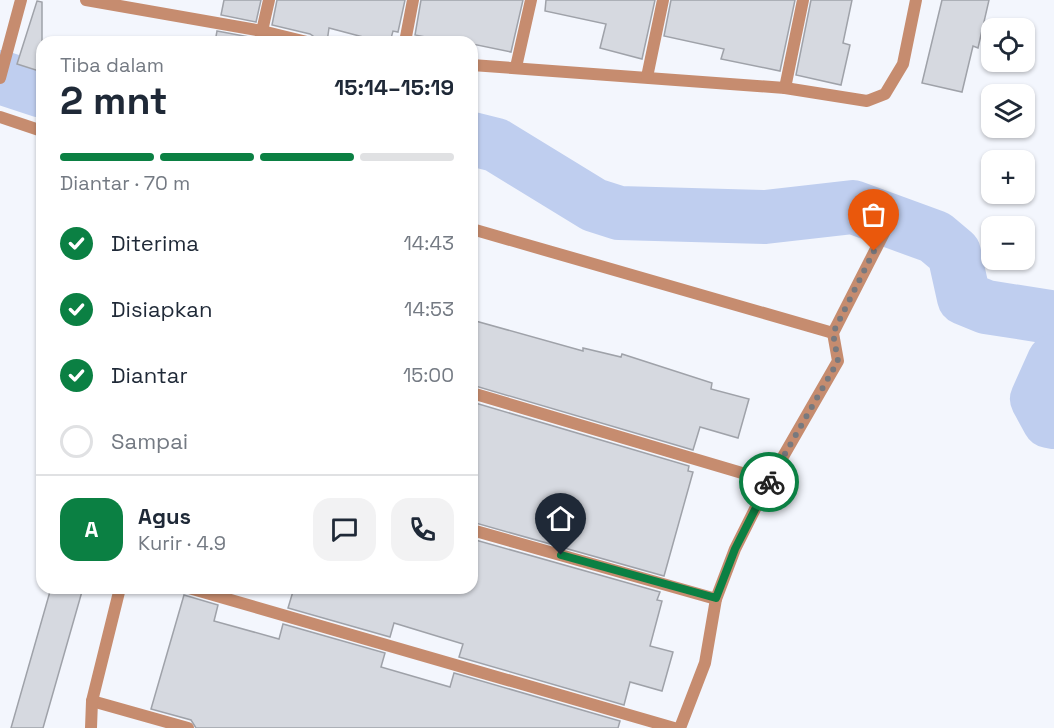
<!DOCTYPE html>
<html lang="id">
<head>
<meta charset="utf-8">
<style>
	body { margin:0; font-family:"Space Grotesk",sans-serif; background:#f2f2f3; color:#1f2937; height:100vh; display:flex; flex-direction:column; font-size:22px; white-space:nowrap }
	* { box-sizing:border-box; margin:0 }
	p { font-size:20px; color:#747a83 }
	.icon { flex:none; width:33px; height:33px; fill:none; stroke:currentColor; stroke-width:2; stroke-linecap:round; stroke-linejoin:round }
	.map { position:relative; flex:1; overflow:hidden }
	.sheet { position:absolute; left:36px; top:36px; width:442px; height:558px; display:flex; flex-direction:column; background:#fff; border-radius:18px; box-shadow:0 2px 4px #0004 }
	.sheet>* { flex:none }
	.controls { position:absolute; left:981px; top:18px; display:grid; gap:12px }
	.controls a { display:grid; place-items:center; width:54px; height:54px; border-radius:12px; background:#fff; box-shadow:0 2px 4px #0004; font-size:30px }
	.pin { position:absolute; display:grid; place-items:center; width:51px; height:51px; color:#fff; margin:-62px -26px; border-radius:50% 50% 50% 0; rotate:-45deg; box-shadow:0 0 6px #0007 }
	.pin .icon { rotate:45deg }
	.courier { position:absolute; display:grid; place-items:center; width:60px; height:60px; margin:-30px; border:4px solid #0b8043; border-radius:50%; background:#fff; color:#222; box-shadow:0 2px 8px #0007 }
	.head em { font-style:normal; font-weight:700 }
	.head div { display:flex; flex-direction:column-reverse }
	.head { display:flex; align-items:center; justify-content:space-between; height:102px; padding:0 24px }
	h1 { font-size:39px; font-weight:700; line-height:45px }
	.bar { display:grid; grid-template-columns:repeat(4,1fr); gap:9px 6px; align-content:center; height:72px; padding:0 24px }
	.bar i { height:8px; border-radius:4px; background:#e0e1e3 }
	.bar .current { background:#0b8043 }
	.bar p { grid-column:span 4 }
	.line { display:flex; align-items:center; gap:15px; padding:0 24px; border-top:2px solid #e0e1e3 }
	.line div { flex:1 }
	.round { display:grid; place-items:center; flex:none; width:63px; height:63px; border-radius:18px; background:#f2f2f3 }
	ol { padding:0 24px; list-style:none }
	li { display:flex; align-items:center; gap:18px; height:66px }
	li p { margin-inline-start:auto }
	li .icon { padding:6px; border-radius:50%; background:#0b8043; color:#fff; stroke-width:4 }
	li:last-child { color:#747a83 }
	li i { width:33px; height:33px; border:3px solid #e0e1e3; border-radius:50% }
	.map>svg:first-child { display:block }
</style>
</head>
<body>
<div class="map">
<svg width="1054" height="728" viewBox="0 0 1054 728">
	<rect width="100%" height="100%" fill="#f3f6fd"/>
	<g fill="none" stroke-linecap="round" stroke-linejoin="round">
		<g stroke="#bfceef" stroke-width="54">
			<path d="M0 77 42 91"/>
			<path d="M472 139 496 145 594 205 619 213 765 217 853 207 935 237 954 253 964 298 986 307 1050 317 1054 321"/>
			<path d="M1054 361 1037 399 1049 421 1054 422"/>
		</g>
	</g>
	<g fill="#d6d9e0" stroke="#9fa2a9" stroke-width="1.5">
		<path d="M224 0H261L256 22 221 15Z"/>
		<path d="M277 0H405L398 32 393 31 390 42H382L329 28 327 42H315L313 36 310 34 272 25Z"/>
		<path d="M421 0H523L511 52 472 44V42H451L415 35Z"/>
		<path d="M546 0H655L642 59 600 48 606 24 545 11Z"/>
		<path d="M671 0H795L780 71 721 59 724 49 664 36Z"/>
		<path d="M811 0H852L843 43 850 45 841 85 796 75Z"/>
		<path d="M942 0H989L978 48 973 46 962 92 922 83Z"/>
		<path d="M37 1 42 2V72L17 64Z"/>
		<path d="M217 31 260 39 272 42H215Z"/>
		<path d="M472 320 583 351V348L621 357 622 354 712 383 711 389 749 399 738 438 700 427 693 450 472 385Z"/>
		<path d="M472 402 689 466 688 471 693 472 664 576 472 522Z"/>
		<path d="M472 539 660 592 657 600 662 601 650 646 673 652 662 691 630 682 624 705 459 657 463 644 394 623 390 637 288 608 294 588H472Z"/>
		<path d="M51 588H83L43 728H11Z"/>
		<path d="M184 595 218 605 214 621 279 639 283 624 385 653 381 667 450 687 454 673 620 721 618 728H196L191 720 151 709Z"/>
	</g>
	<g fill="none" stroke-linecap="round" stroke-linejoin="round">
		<g stroke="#c68c6f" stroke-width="12">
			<path d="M86 0 262 31 307 42"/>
			<path d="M262 31 269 0"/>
			<path d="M405 42 413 0"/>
			<path d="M472 65 785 88 867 101 885 94 903 64 916 0"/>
			<path d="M516 67 531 0"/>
			<path d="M647 77 663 0"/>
			<path d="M0 78 21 0"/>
			<path d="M785 88 803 0"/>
			<path d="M0 117 42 131"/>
			<path d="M472 229 833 333"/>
			<path d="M472 393 769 481"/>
			<path d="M472 530 716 599"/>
			<path d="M189 588 674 728"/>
			<path d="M92 701 188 728"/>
			<path d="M91 728 92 701 120 588"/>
			<path d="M680 728 705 663 716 599 735 549 769 481 838 361 833 333 885 231"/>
		</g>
	</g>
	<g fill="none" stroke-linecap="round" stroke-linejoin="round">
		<path stroke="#78797e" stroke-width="6" stroke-dasharray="0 10.8" d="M769 482 838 361 833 333 874 251"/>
		<path stroke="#0b8043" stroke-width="8" d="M561 555 716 598 735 549 769 482"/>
	</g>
</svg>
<div class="controls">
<a><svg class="icon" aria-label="locate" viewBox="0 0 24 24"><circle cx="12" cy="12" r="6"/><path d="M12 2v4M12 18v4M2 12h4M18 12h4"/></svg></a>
<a><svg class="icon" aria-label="layers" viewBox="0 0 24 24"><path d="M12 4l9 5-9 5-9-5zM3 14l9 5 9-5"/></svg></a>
<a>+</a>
<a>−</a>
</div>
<div class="pin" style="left:874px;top:251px;background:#ea580c"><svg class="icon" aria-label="bag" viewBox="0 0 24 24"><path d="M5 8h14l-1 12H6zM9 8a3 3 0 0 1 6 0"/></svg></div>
<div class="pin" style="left:561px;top:555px;background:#1f2937"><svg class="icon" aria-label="home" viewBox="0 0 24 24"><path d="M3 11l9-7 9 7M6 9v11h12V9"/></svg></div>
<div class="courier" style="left:769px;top:482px"><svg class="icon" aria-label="bike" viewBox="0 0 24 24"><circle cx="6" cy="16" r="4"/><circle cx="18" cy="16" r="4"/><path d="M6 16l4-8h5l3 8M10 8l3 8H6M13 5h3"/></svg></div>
<section class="sheet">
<div class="head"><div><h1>2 mnt</h1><p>Tiba dalam</p></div><em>15:14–15:19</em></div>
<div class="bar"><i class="current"></i><i class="current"></i><i class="current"></i><i></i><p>Diantar · 70 m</p></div>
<ol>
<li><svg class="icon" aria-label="check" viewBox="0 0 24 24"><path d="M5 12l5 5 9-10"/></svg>Diterima<p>14:43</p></li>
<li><svg class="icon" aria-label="check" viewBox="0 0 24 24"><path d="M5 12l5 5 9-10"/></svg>Disiapkan<p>14:53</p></li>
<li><svg class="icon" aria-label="check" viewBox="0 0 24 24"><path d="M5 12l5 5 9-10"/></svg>Diantar<p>15:00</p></li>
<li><i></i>Sampai</li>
</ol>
<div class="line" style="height:108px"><b class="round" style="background:#0b8043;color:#fff">A</b><div><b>Agus</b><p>Kurir · 4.9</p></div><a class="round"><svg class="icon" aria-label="chat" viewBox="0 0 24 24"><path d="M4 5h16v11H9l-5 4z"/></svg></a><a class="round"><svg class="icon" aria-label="phone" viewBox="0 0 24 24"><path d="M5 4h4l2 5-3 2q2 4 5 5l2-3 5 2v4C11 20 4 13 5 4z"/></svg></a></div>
</section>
</div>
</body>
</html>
